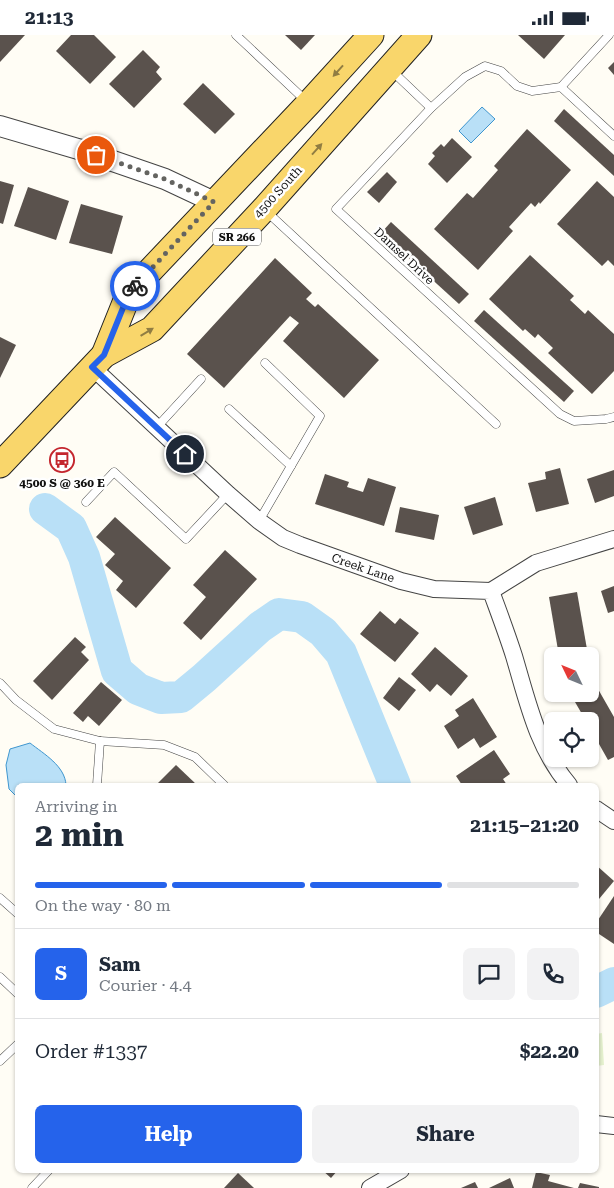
<!DOCTYPE html>
<html lang="en">
<head>
<meta charset="utf-8">
<style>
	body { margin:0; font-family:"Roboto Serif",serif; background:#f2f2f3; color:#1f2937; height:100vh; display:flex; flex-direction:column; font-size:19px; white-space:nowrap }
	* { box-sizing:border-box; margin:0 }
	p { font-size:16px; color:#747a83 }
	.icon { flex:none; width:28px; height:28px; fill:none; stroke:currentColor; stroke-width:2; stroke-linecap:round; stroke-linejoin:round }
	.map { position:relative; flex:1; overflow:hidden }
	.side { position:absolute; left:15px; top:748px; width:584px; height:390px; display:flex; flex-direction:column; background:#fff; border-radius:8px; box-shadow:0 1px 4px #0004 }
	.side>* { flex:none }
	.needle { width:32px; rotate:313deg }
	.buttons { position:absolute; left:544px; top:612px; display:grid; gap:10px }
	.buttons a { display:grid; place-items:center; width:55px; height:55px; border-radius:8px; background:#fff; box-shadow:0 1px 4px #0004; font-size:25px }
	.pin { position:absolute; display:grid; place-items:center; width:42px; height:42px; color:#fff; margin:-21px; border:2px solid #fff; border-radius:50%; box-shadow:0 1px 5px #0007 }
	.courier { position:absolute; display:grid; place-items:center; width:50px; height:50px; margin:-25px; border:4px solid #2563eb; border-radius:50%; background:#fff; color:#222; box-shadow:0 1px 6px #0007 }
	.head em { font-style:normal; font-weight:700 }
	.head div { display:flex; flex-direction:column-reverse }
	.head { display:flex; align-items:center; justify-content:space-between; height:85px; padding:0 20px }
	h1 { font-size:32px; font-weight:700; line-height:38px }
	.bar { display:grid; grid-template-columns:repeat(4,1fr); gap:8px 5px; align-content:center; height:60px; padding:0 20px }
	.bar i { height:6px; border-radius:4px; background:#e0e1e3 }
	.bar .selected { background:#2563eb }
	.bar p { grid-column:span 4 }
	.line { display:flex; align-items:center; gap:12px; padding:0 20px; border-top:1px solid #e0e1e3 }
	.line div { flex:1 }
	.round { display:grid; place-items:center; flex:none; width:52px; height:52px; border-radius:8px; background:#f2f2f3 }
	.primary-button { display:flex; gap:10px; margin-top:auto; padding:10px 20px }
	.primary-button a { flex:1; height:58px; border-radius:8px; background:#2563eb; color:#fff; font-size:20px; font-weight:700; line-height:58px; text-align:center }
	.primary-button a+a { background:#f2f2f3; color:#1f2937 }
	.status { display:flex; justify-content:space-between; align-items:center; height:35px; padding:0 25px; background:#fff; direction:ltr }
	.status svg { height:14px; fill:currentColor }
	.map>svg:first-child { display:block }
</style>
</head>
<body>
<div class="status"><b>21:13</b><svg viewBox="0 0 49 12"><path d="M0 12V9h3v3zM5 12V6h3v6zM10 12V3h3v9zM15 12V0h3v12zM26 1h20v11H26zM47 4h2v5h-2z"/></svg></div>
<div class="map">
<svg width="614" height="1153" viewBox="0 0 614 1153">
	<rect width="100%" height="100%" fill="#fffdf5"/>
	<path fill="#e6f2cf" d="M602 998 604 1030 596 1031V999Z"/>
	<g fill="#b9e0f7" stroke="#3f96cf">
		<path d="M482 72 495 84 471 108 459 96Z"/>
		<path d="M30 708C44 719 65 731 66 750H18L17 762 9 754 6 730 10 714Z"/>
	</g>
	<g fill="none" stroke-linecap="round" stroke-linejoin="round">
		<g stroke="#b9e0f7" stroke-width="32">
			<path d="M45 474 71 493 84 522 117 636 138 654 161 663 181 662 204 643 260 592 279 579 302 582 323 597 341 618 395 750"/>
			<path d="M596 957 614 948"/>
		</g>
	</g>
	<g fill="#5a524d">
		<path d="M0 0H25L0 27Z"/>
		<path d="M71 0H94L116 22 90 49 56 16Z"/>
		<path d="M285 0H315L301 15Z"/>
		<path d="M518 0H565L544 24Z"/>
		<path d="M143 15 160 32 156 37 162 44 134 73 109 49Z"/>
		<path d="M614 27V40L608 33Z"/>
		<path d="M203 48 235 79 215 99 183 69Z"/>
		<path d="M564 74 614 120V141L554 86Z"/>
		<path d="M527 94 571 135 540 169 539 167 535 172 531 168 509 192 513 196 478 235 434 194 467 158 473 163 498 135 494 131Z"/>
		<path d="M452 103 472 122 447 148 428 129 435 121 432 118 441 109 444 112Z"/>
		<path d="M387 137 397 147 379 168 367 157Z"/>
		<path d="M0 146 14 150 3 189 0 188Z"/>
		<path d="M597 146 614 162V231L608 225 602 231 557 189Z"/>
		<path d="M28 152 69 166 56 205 14 191Z"/>
		<path d="M81 169 123 181 112 219 69 208Z"/>
		<path d="M391 187 469 259 459 269 381 198Z"/>
		<path d="M530 220 574 261 570 265 585 279 588 275 614 299V336L592 359 548 318 553 313 538 299 535 303 525 294 523 296 489 264Z"/>
		<path d="M275 223 312 258 306 264 315 272 318 269 379 325 344 363 283 306 299 288 290 281 224 353 187 319Z"/>
		<path d="M484 275 574 356 564 367 474 286Z"/>
		<path d="M0 302 16 310 0 343Z"/>
		<path d="M560 433 569 469 536 477 528 448 546 444 545 437Z"/>
		<path d="M614 435V461L595 468 587 444Z"/>
		<path d="M325 439 349 447 347 452 363 457 368 443 396 452 384 491 315 469Z"/>
		<path d="M495 462 503 490 473 500 464 472Z"/>
		<path d="M400 472 439 480 434 505 395 497Z"/>
		<path d="M115 482 171 533 136 573 116 555 123 546 105 530 115 519 96 502Z"/>
		<path d="M225 515 257 544 201 605 183 588 206 562 193 550Z"/>
		<path d="M614 551V576L608 578 601 556Z"/>
		<path d="M577 557 588 620 559 621 549 562Z"/>
		<path d="M380 576 395 589 400 583 419 598 395 627 360 599Z"/>
		<path d="M75 602 86 612 81 617 89 625 52 665 33 646Z"/>
		<path d="M435 612 468 641 451 661 437 649 430 657 411 639Z"/>
		<path d="M399 642 416 655 399 676 383 663Z"/>
		<path d="M101 647 122 665 99 691 88 681 83 687 73 678Z"/>
		<path d="M598 654 614 682V722L608 725 590 693V686H586L575 667Z"/>
		<path d="M473 663 497 702 480 713 474 703 458 714 444 691 459 681 455 675Z"/>
		<path d="M494 715 510 739 503 744 507 750H462L456 741Z"/>
		<path d="M176 730 197 750H156Z"/>
		<path d="M596 830 614 846 599 864 596 861Z"/>
		<path d="M614 861V909L596 897V888Z"/>
		<path d="M322 1135H338L331 1143Z"/>
		<path d="M536 1137 550 1140 548 1146 574 1153H532Z"/>
		<path d="M238 1138 254 1153H224Z"/>
		<path d="M510 1143 514 1153H489Z"/>
		<path d="M475 1147 478 1153H461Z"/>
		<path d="M580 1148 599 1152V1153H578Z"/>
	</g>
	<g fill="none" stroke-linecap="round" stroke-linejoin="round">
		<defs>
			<g id="service">
				<path d="M236 0 305 65"/>
				<path d="M392 36 431 73"/>
				<path d="M561 52 609 0"/>
				<path d="M614 101 561 52 532 56 517 51 501 36 485 31 465 42 431 73 336 174 560 379 574 386 606 384 614 382"/>
				<path d="M267 177 496 389"/>
				<path d="M229 374 291 431"/>
				<path d="M157 392 201 344"/>
				<path d="M86 467 114 437 186 504 228 459"/>
				<path d="M259 486 320 381 265 328"/>
				<path d="M0 648 16 665 54 694 100 706 164 710 195 722 224 750"/>
				<path d="M97 750 100 706"/>
				<path d="M0 863 18 879"/>
				<path d="M0 942 18 959"/>
				<path d="M0 1026 18 1009"/>
				<path d="M32 1153 49 1135"/>
			</g>
			<g id="minor">
				<path d="M92 332 228 459 259 486 283 503 300 510 401 546 434 554 491 556C499 578 507 599 514 621 528 668 537 712 569 750"/>
				<path d="M491 556 536 528 614 504"/>
				<path d="M596 774 614 786"/>
				<path d="M596 1089 614 1091"/>
				<path d="M370 1153 401 1135"/>
			</g>
			<path id="tertiary" d="M0 91 78 114 165 144 214 167"/>
			<g id="primary">
				<path d="M104 320 129 258 309 68 371 0"/>
				<path d="M0 430 104 320 152 294 264 174 419 0"/>
			</g>
		</defs>
		<use href="#service" stroke="#444" stroke-width="9"/>
		<use href="#minor" stroke="#444" stroke-width="18"/>
		<use href="#tertiary" stroke="#444" stroke-width="22"/>
		<use href="#primary" stroke="#222" stroke-width="27"/>
		<use href="#service" stroke="#fff" stroke-width="8"/>
		<use href="#minor" stroke="#fff" stroke-width="16"/>
		<use href="#tertiary" stroke="#fff" stroke-width="20"/>
		<use href="#primary" stroke="#f9d66b" stroke-width="25"/>
	</g>
	<defs><path id="oneway-solid" d="M-6-.8H1V-3.2L6.5 0L1 3.2V.8H-6Z" transform="scale(1.25)"/></defs>
	<g fill="#917d42">
		<use href="#oneway-solid" transform="translate(338 36) rotate(132)"/>
		<use href="#oneway-solid" transform="translate(317 114) rotate(-48)"/>
		<use href="#oneway-solid" transform="translate(147 297) rotate(-31)"/>
	</g>
	<g fill="none" stroke-linecap="round" stroke-linejoin="round">
		<path stroke="#646461" stroke-width="5" stroke-dasharray="0 9" d="M96 120 165 144 214 167 135 251"/>
		<path stroke="#2563eb" stroke-width="6" d="M135 251 129 258 104 320 92 332 185 419"/>
	</g>
	<defs>
		<symbol id="bus-ring" viewBox="-11 -11 22 22"><circle r="9.5" fill="#fff" stroke="#c4262e" stroke-width="1.5"/><path d="M-5-6H5V4H4V6H2V4H-2V6H-4V4H-5ZM-3.5-4V0h7V-4ZM-3.5 1.2v1.5H-2V1.2ZM2 1.2v1.5H3.5V1.2Z" fill="#c4262e"/></symbol>
	</defs>
	<g fill-rule="evenodd">
		<use href="#bus-ring" x="48" y="411" width="28" height="28"/>
	</g>
	<g text-anchor="middle" dominant-baseline="central" stroke-width="5" stroke-linejoin="round" paint-order="stroke">
		<rect fill="#fff" stroke="#585858" stroke-width="1" x="213" y="193.5" width="48" height="17" rx="4"/>
		<g font-size="11" font-weight="bold" fill="#111">
			<text x="237" y="202">SR 266</text>
		</g>
		<g font-size="12" fill="#111" stroke="#fff">
			<text transform="translate(278 157) rotate(-48)">4500 South</text>
			<text transform="translate(404 221) rotate(43)">Damsel Drive</text>
			<text transform="translate(363 533) rotate(19)">Creek Lane</text>
		</g>
		<g font-size="12" font-weight="bold" fill="#111" stroke="#fff">
			<text x="62" y="448">4500 S @ 360 E</text>
		</g>
	</g>
</svg>
<div class="buttons">
<a><svg class="needle" viewBox="-14 -14 28 28"><path d="M0-13l5 13h-10z" fill="#e53935"/><path d="M0 13l5-13h-10z" fill="#747a83"/></svg></a>
<a><svg class="icon" aria-label="locate" viewBox="0 0 24 24"><circle cx="12" cy="12" r="6"/><path d="M12 2v4M12 18v4M2 12h4M18 12h4"/></svg></a>
</div>
<div class="pin" style="left:96px;top:120px;background:#ea580c"><svg class="icon" aria-label="bag" viewBox="0 0 24 24"><path d="M5 8h14l-1 12H6zM9 8a3 3 0 0 1 6 0"/></svg></div>
<div class="pin" style="left:185px;top:419px;background:#1f2937"><svg class="icon" aria-label="home" viewBox="0 0 24 24"><path d="M3 11l9-7 9 7M6 9v11h12V9"/></svg></div>
<div class="courier" style="left:135px;top:251px"><svg class="icon" aria-label="bike" viewBox="0 0 24 24"><circle cx="6" cy="16" r="4"/><circle cx="18" cy="16" r="4"/><path d="M6 16l4-8h5l3 8M10 8l3 8H6M13 5h3"/></svg></div>
<section class="side">
<div class="head"><div><h1>2 min</h1><p>Arriving in</p></div><em>21:15–21:20</em></div>
<div class="bar"><i class="selected"></i><i class="selected"></i><i class="selected"></i><i></i><p>On the way · 80 m</p></div>
<div class="line" style="height:90px"><b class="round" style="background:#2563eb;color:#fff">S</b><div><b>Sam</b><p>Courier · 4.4</p></div><a class="round"><svg class="icon" aria-label="chat" viewBox="0 0 24 24"><path d="M4 5h16v11H9l-5 4z"/></svg></a><a class="round"><svg class="icon" aria-label="phone" viewBox="0 0 24 24"><path d="M5 4h4l2 5-3 2q2 4 5 5l2-3 5 2v4C11 20 4 13 5 4z"/></svg></a></div>
<div class="line" style="height:65px"><div>Order #1337</div><b>$22.20</b></div>
<div class="primary-button"><a>Help</a><a>Share</a></div>
</section>
</div>
</body>
</html>
